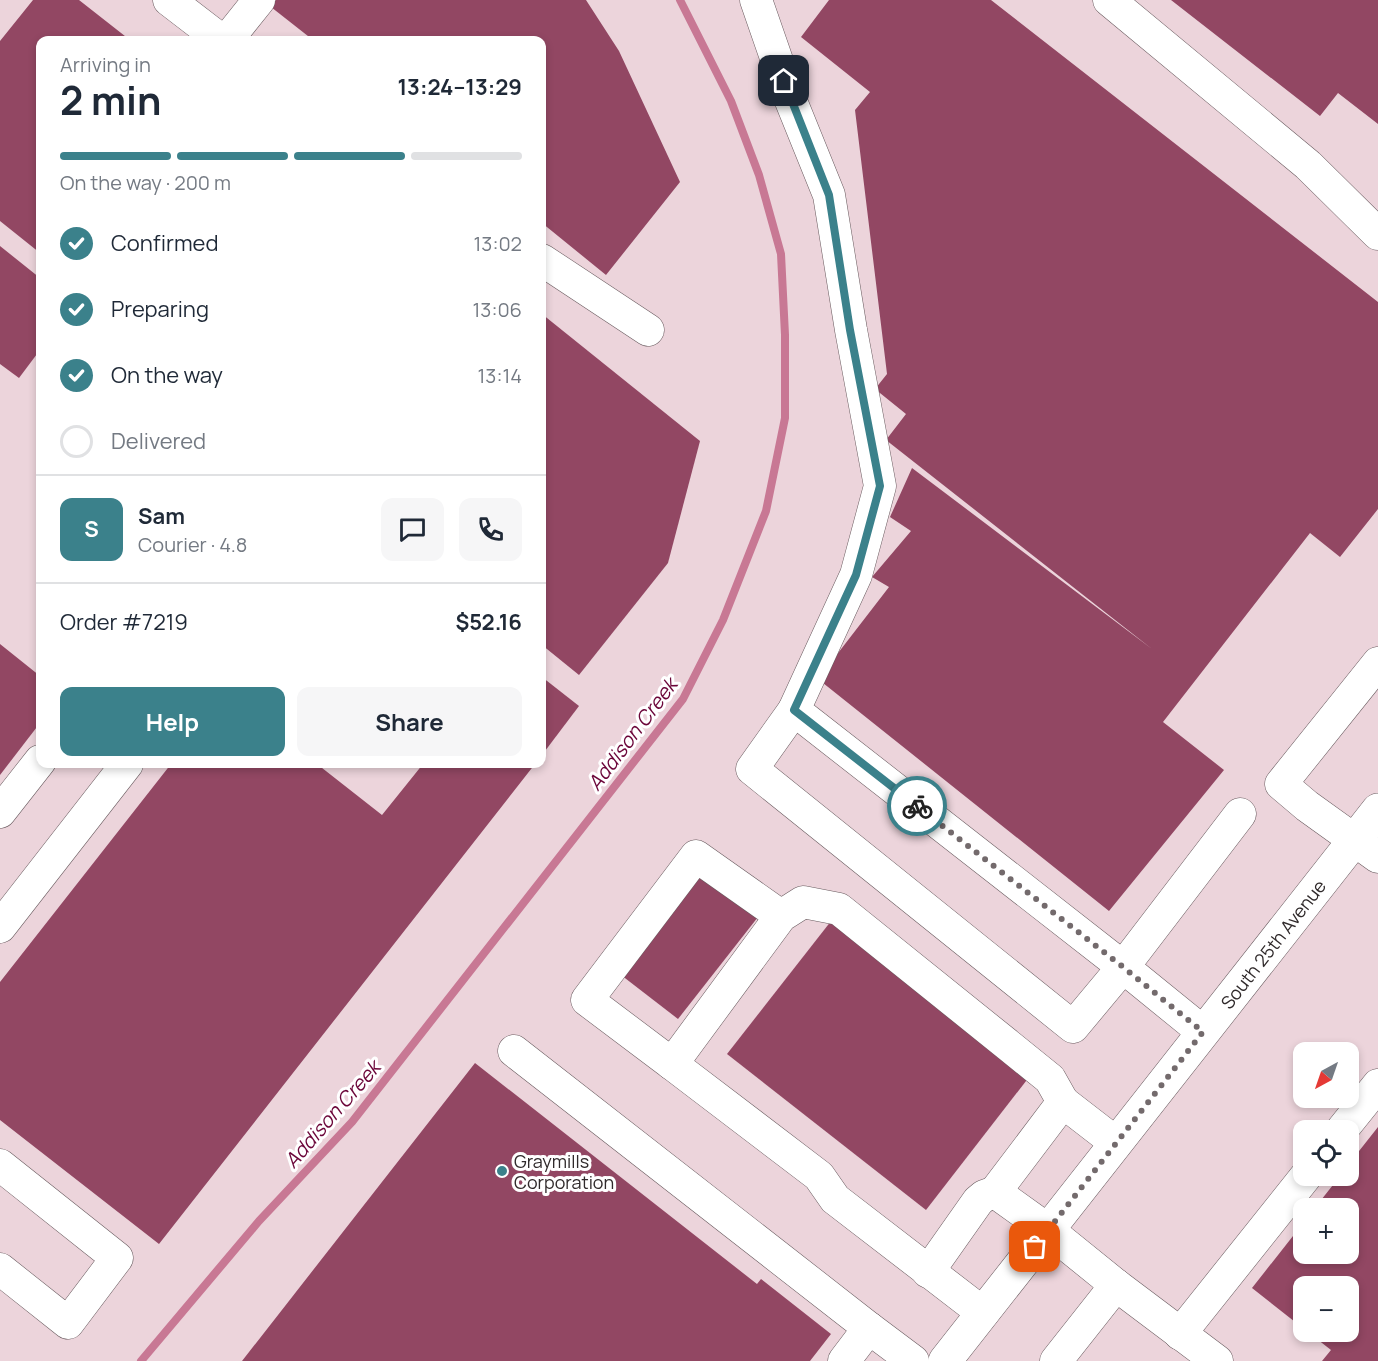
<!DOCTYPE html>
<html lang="en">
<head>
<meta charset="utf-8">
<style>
	body { margin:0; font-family:Manrope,sans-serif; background:#f6f6f7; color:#1f2937; height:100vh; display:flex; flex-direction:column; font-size:22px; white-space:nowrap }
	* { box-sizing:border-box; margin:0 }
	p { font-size:20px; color:#747a83 }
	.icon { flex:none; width:33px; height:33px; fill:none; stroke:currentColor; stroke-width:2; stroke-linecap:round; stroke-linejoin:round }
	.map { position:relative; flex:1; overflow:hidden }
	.panel { position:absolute; left:36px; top:36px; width:510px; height:732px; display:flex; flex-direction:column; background:#fff; border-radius:12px; box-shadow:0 3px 9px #0003 }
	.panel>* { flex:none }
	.needle { width:39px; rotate:220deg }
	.buttons { position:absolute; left:1293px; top:1042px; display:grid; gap:12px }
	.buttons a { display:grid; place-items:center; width:66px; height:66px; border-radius:12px; background:#fff; box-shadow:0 3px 9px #0003; font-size:30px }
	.pin { position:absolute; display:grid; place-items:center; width:51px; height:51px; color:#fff; margin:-26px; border-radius:12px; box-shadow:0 3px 9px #0006 }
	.courier { position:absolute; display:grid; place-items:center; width:60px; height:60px; margin:-30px; border:4px solid #3b818b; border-radius:50%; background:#fff; color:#222; box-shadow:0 2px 8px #0007 }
	.headline em { font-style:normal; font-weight:700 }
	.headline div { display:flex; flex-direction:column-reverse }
	.headline { display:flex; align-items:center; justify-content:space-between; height:102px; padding:0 24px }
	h1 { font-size:39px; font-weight:700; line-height:45px }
	.bar { display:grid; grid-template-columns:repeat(4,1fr); gap:9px 6px; align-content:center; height:72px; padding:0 24px }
	.bar i { height:8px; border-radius:4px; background:#e0e1e3 }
	.bar .current { background:#3b818b }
	.bar p { grid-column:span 4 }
	.line { display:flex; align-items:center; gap:15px; padding:0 24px; border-top:2px solid #e0e1e3 }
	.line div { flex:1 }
	.round { display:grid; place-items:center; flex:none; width:63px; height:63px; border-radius:12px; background:#f6f6f7 }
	ol { padding:0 24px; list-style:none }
	li { display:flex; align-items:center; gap:18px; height:66px }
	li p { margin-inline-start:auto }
	li .icon { padding:6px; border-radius:50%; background:#3b818b; color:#fff; stroke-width:4 }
	li:last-child { color:#747a83 }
	li i { width:33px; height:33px; border:3px solid #e0e1e3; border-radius:50% }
	.action { display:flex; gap:12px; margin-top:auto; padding:12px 24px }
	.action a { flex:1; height:69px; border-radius:12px; background:#3b818b; color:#fff; font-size:24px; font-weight:700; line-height:69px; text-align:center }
	.action a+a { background:#f6f6f7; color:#1f2937 }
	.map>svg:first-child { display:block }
</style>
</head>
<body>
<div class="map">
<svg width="1378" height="1361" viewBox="0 0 1378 1361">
	<rect width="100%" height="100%" fill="#efe0e4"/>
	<path fill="#ecd4db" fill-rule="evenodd" d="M0 0H1378V1361H0ZM40 40H542V764H40ZM1304 1053H1348V1098H1304ZM1304 1131H1348V1176H1304ZM1304 1209H1348V1254H1304ZM1304 1287H1348V1332H1304Z"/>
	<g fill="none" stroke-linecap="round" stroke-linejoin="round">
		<path stroke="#c87894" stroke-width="8" d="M141 1361 259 1221 352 1122 683 699 723 620 766 511 785 418V335L781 254 759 175 731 101 680 0"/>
	</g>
	<g fill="#924763">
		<path d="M33 0H79L130 40H40V253L0 221V41Z"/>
		<path d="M276 0H586L619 51 680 182 606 275 542 223V40H313L271 7Z"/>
		<path d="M829 0H991L1378 302V509L1340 557 1310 533 1163 722 1224 770 1109 911 818 679 889 587 872 577 911 531 890 517 912 468 1152 649 886 440 906 414 875 389 887 374 855 110 870 92 801 37Z"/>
		<path d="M1171 0H1378V124L1338 93 1320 116Z"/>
		<path d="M0 246 40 278V350L19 378 0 364Z"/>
		<path d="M542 314 700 441 668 563 579 675 542 645Z"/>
		<path d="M0 644 40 676V723L0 775Z"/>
		<path d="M542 677 579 706 542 755Z"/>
		<path d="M171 764H317L382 815 423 764H535L159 1244 0 1120V982Z"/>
		<path d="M701 873 758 917 678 1019 621 975Z"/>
		<path d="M835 916 1033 1072 926 1210 727 1054Z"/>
		<path d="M475 1063 757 1284 761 1279 831 1334 810 1361H242Z"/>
		<path d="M1378 1127V1361H1322L1331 1350 1308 1332H1348V1287H1304V1329L1252 1288 1304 1222V1254H1348V1209H1314L1340 1176H1348V1165Z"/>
	</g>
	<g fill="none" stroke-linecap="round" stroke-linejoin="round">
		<defs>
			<g id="minor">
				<path d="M169 0 221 40"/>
				<path d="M756 0 791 101 829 195 851 330 880 486 856 575 794 710 1123 967 1203 1032"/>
				<path d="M1109 0 1308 165 1378 234"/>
				<path d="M227 40 259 0"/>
				<path d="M542 260 648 330"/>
				<path d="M1378 663 1281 784 1307 806 1378 857"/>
				<path d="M794 710 752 769 1073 1027 1123 967 1240 814"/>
				<path d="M0 812 40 761"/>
				<path d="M781 916 696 856 587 1000 672 1064 781 916 803 902 839 909 1008 1045 1050 1079 1063 1102"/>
				<path d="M0 927 127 764"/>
				<path d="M514 1051 869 1328 844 1361"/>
				<path d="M672 1064 819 1176 835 1199 983 1313"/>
				<path d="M1341 1131 1378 1085"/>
				<path d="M0 1165 117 1258 68 1323 0 1269"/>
				<path d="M928 1272 978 1201 984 1196 995 1192"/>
				<path d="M1116 1285 1217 1361"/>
				<path d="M869 1328 913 1361"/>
				<path d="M1180 1334 1306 1176"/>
				<path d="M1056 1361 1116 1285 1048 1230 995 1192 1063 1102 1116 1143"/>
			</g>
			<path id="major" d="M945 1361 1378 810"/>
		</defs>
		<use href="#minor" stroke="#695b5f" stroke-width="33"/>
		<use href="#major" stroke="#695b5f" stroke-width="34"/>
		<use href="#minor" stroke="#fff" stroke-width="32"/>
		<use href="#major" stroke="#fff" stroke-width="33"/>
	</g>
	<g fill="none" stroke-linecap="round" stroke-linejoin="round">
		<path stroke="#736a6c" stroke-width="6" stroke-dasharray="0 10.8" d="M917 806 1123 967 1203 1032 1035 1247"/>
		<path stroke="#3b818b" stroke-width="8" d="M784 81 829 195 850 330 880 486 856 575 794 710 917 806"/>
	</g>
	<circle fill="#3b818b" stroke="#fff" stroke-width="2" cx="502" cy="1171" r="6"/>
	<g text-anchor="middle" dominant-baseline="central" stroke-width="6" stroke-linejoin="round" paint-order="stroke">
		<g font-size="18" fill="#302a2b" stroke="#fff">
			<text transform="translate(1273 944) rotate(-52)">South 25th Avenue</text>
		</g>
		<g font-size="18" fill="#302a2b" stroke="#fff" text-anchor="start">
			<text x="514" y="1161">Graymills<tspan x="514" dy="21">Corporation</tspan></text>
		</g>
		<g font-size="20" font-style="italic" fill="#6b0539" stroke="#fff">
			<text transform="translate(632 734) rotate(-53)">Addison Creek</text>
			<text transform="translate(332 1114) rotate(-49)">Addison Creek</text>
		</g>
	</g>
</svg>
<div class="buttons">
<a><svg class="needle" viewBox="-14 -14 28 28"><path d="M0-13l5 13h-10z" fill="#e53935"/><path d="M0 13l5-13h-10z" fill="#747a83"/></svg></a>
<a><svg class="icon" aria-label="locate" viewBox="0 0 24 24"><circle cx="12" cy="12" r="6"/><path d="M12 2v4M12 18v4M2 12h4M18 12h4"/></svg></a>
<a>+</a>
<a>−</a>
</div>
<div class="pin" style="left:1035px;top:1247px;background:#ea580c"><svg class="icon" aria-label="bag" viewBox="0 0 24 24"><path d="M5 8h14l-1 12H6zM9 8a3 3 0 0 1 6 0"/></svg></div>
<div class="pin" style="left:784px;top:81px;background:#1f2937"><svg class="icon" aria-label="home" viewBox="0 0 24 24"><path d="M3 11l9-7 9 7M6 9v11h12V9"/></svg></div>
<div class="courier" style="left:917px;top:806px"><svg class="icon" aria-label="bike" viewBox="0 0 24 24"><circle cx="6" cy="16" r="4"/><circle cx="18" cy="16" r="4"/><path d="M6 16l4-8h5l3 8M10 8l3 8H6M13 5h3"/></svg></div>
<section class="panel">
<div class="headline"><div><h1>2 min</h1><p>Arriving in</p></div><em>13:24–13:29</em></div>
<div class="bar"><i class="current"></i><i class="current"></i><i class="current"></i><i></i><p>On the way · 200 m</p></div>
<ol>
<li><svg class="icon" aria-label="check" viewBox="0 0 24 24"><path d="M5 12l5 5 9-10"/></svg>Confirmed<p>13:02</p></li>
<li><svg class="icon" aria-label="check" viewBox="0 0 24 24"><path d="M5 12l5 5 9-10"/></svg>Preparing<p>13:06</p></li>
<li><svg class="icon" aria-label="check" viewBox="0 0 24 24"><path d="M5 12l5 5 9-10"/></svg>On the way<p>13:14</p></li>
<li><i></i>Delivered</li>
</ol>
<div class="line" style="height:108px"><b class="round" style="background:#3b818b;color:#fff">S</b><div><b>Sam</b><p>Courier · 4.8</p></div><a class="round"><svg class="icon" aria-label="chat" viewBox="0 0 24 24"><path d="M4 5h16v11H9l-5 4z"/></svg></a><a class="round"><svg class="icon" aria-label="phone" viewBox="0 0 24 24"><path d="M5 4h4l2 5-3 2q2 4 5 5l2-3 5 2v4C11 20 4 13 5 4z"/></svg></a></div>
<div class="line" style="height:78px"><div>Order #7219</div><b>$52.16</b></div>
<div class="action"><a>Help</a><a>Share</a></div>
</section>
</div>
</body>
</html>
